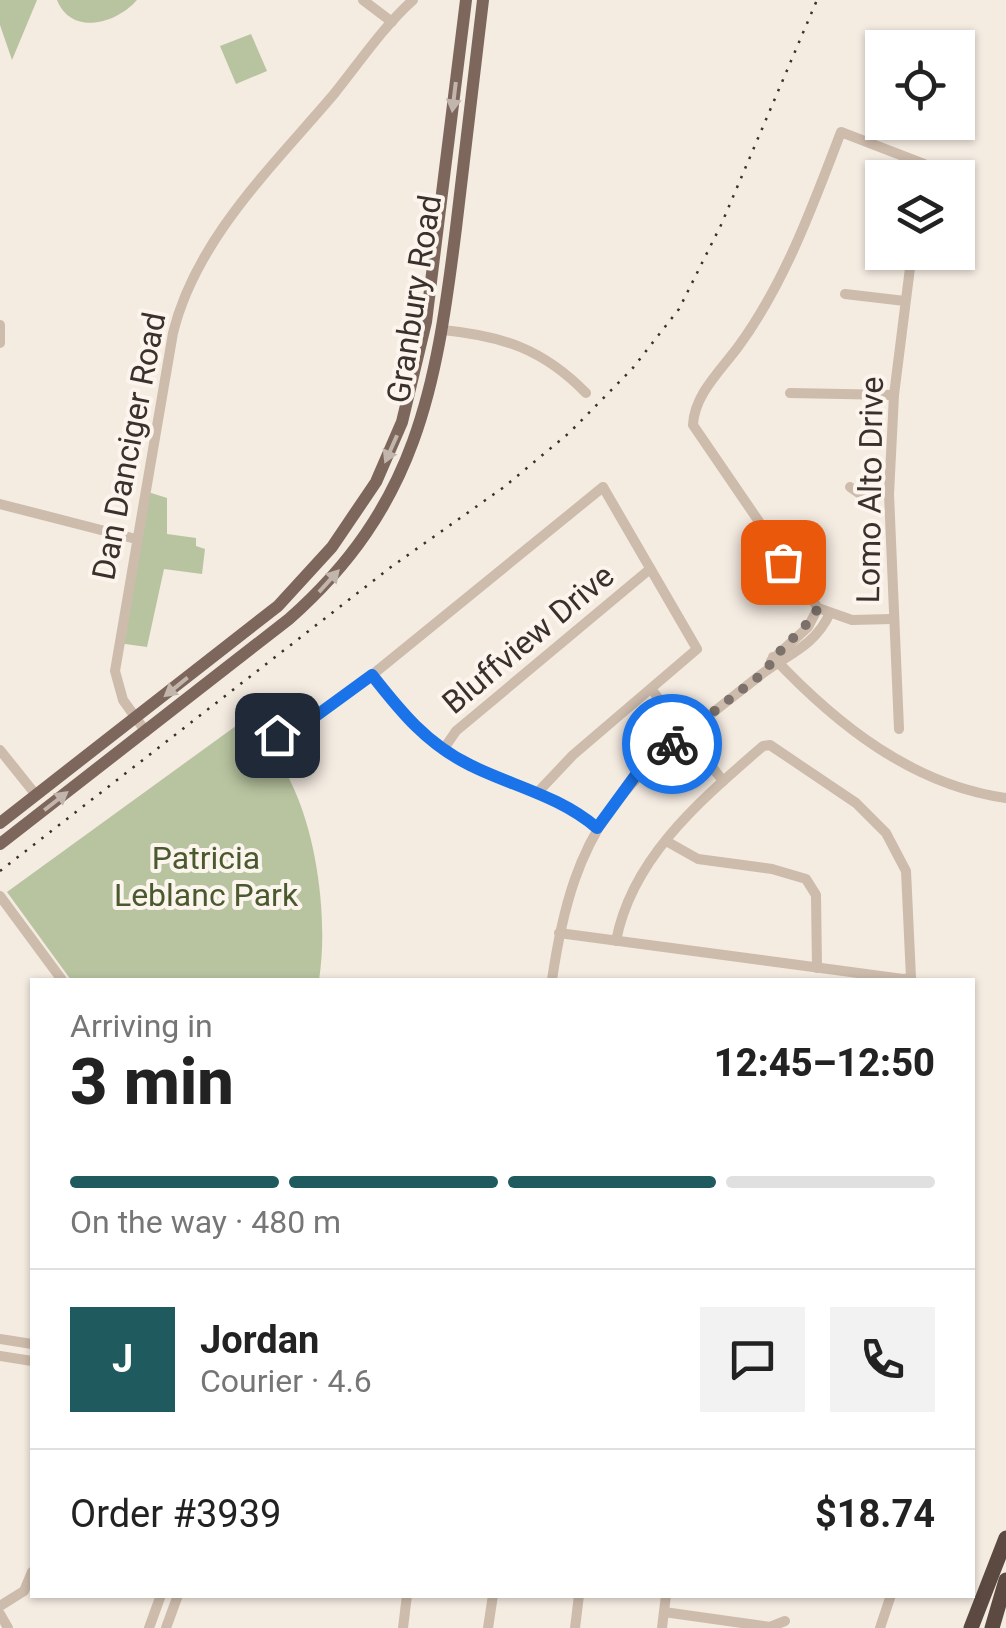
<!DOCTYPE html>
<html lang="en">
<head>
<meta charset="utf-8">
<style>
	body { margin:0; font-family:Roboto,sans-serif; background:#f2f2f2; color:#222; height:100vh; display:flex; flex-direction:column; font-size:38px; white-space:nowrap }
	* { box-sizing:border-box; margin:0 }
	p { font-size:32px; color:#767676 }
	.icon { flex:none; width:55px; height:55px; fill:none; stroke:currentColor; stroke-width:2; stroke-linecap:round; stroke-linejoin:round }
	.map { position:relative; flex:1; overflow:hidden }
	.side { position:absolute; left:30px; top:978px; width:945px; height:620px; display:flex; flex-direction:column; background:#fff; border-radius:0px; box-shadow:0 2px 8px #0004 }
	.side>* { flex:none }
	.controls { position:absolute; left:865px; top:30px; display:grid; gap:20px }
	.controls a { display:grid; place-items:center; width:110px; height:110px; border-radius:0px; background:#fff; box-shadow:0 2px 8px #0004; font-size:50px }
	.pin { position:absolute; display:grid; place-items:center; width:85px; height:85px; color:#fff; margin:-42px; border-radius:20px; box-shadow:0 5px 15px #0006 }
	.courier { position:absolute; display:grid; place-items:center; width:100px; height:100px; margin:-50px; border:8px solid #1a73e8; border-radius:50%; background:#fff; color:#222; box-shadow:0 2px 12px #0007 }
	.headline em { font-style:normal; font-weight:800 }
	.headline div { display:flex; flex-direction:column-reverse }
	.headline { display:flex; align-items:center; justify-content:space-between; height:170px; padding:0 40px }
	h1 { font-size:65px; font-weight:800; line-height:75px }
	.bar { display:grid; grid-template-columns:repeat(4,1fr); gap:15px 10px; align-content:center; height:120px; padding:0 40px }
	.bar i { height:12px; border-radius:8px; background:#e0e0e0 }
	.bar .on { background:#1f5a5e }
	.bar p { grid-column:span 4 }
	.line { display:flex; align-items:center; gap:25px; padding:0 40px; border-top:2px solid #e0e0e0 }
	.line div { flex:1 }
	.round { display:grid; place-items:center; flex:none; width:105px; height:105px; border-radius:0px; background:#f2f2f2 }
	.map>svg:first-child { display:block }
</style>
</head>
<body>
<div class="map">
<svg width="1006" height="1628" viewBox="0 0 1006 1628">
	<rect width="100%" height="100%" fill="#f4ebe1"/>
	<g fill="#b8c4a0">
		<path d="M0 0H37L12 60 0 25Z"/>
		<path d="M57 0H137C117 23 72 37 57 0Z"/>
		<path d="M251 34 267 71 236 84 220 46Z"/>
		<path d="M145 491 167 498V534L196 538V546L205 549 202 574 164 569 147 647 118 643Z"/>
		<path d="M251 715C265 739 283 763 294 789 318 842 328 923 319 980H71L7 892Z"/>
	</g>
	<g fill="none" stroke-linecap="round" stroke-linejoin="round">
		<g stroke="#cdbbac" stroke-width="10">
			<path d="M363 0 392 22"/>
			<path d="M845 294 905 301"/>
			<path d="M443 330C503 336 543 349 586 393"/>
			<path d="M0 343V325"/>
			<path d="M790 393 894 395"/>
			<path d="M850 487 860 494H889"/>
			<path d="M0 504 136 539"/>
			<path d="M892 619 852 620 818 608 693 425C694 395 721 370 738 347 785 283 813 205 841 132L924 164 922 178"/>
			<path d="M773 657C836 724 912 785 1006 798"/>
			<path d="M771 661 808 627 818 608"/>
			<path d="M372 675C401 712 427 744 469 765 512 786 560 796 597 828"/>
			<path d="M652 690 723 781"/>
			<path d="M899 729 889 494 894 395 912 252"/>
			<path d="M146 732 123 700 115 671 173 333C196 239 273 166 334 94 359 63 383 27 413 0"/>
			<path d="M277 735 287 737 372 675 603 487 697 649 573 755 538 792"/>
			<path d="M0 750 36 795"/>
			<path d="M443 750 456 731 650 569"/>
			<path d="M666 841 698 859 772 869 806 879 816 895 817 968"/>
			<path d="M0 896 62 980"/>
			<path d="M559 933 903 979 911 978 906 871 886 833 856 803 770 745 763 746C701 800 632 857 616 941"/>
			<path d="M552 980C577 808 629 779 758 677 785 655 814 648 830 613"/>
			<path d="M0 1339 32 1344"/>
			<path d="M0 1356 32 1361"/>
			<path d="M0 1606 24 1591 32 1572"/>
			<path d="M664 1612 770 1627 785 1621"/>
			<path d="M0 1614 8 1628"/>
			<path d="M149 1628 161 1595"/>
			<path d="M166 1628 178 1595"/>
			<path d="M403 1628 407 1595"/>
			<path d="M488 1628 493 1595"/>
			<path d="M575 1628 579 1595"/>
			<path d="M662 1628 666 1595"/>
			<path d="M880 1628 891 1595"/>
		</g>
		<g stroke="#7d675c" stroke-width="12">
			<path d="M0 823 278 606 332 547 376 482 402 422 426 322 466 0"/>
			<path d="M0 844 289 619C417 506 436 389 456 228 465 152 474 76 483 0"/>
		</g>
		<g stroke="#5c4a42" stroke-width="15">
			<path d="M971 1628 1006 1538"/>
			<path d="M992 1628 1006 1580"/>
		</g>
		<path stroke="#3b302b" stroke-width="2.5" stroke-dasharray="2.5 8" stroke-linecap="butt" d="M0 871 391 567 504 487 569 433 632 369 679 309 721 225 817 0"/>
	</g>
	<defs><path id="oneway-solid" d="M-6-.8H1V-3.2L6.5 0L1 3.2V.8H-6Z" transform="scale(2.5)"/></defs>
	<g fill="#c2b5ac">
		<use href="#oneway-solid" transform="translate(454 97) rotate(97)"/>
		<use href="#oneway-solid" transform="translate(391 449) rotate(114)"/>
		<use href="#oneway-solid" transform="translate(329 581) rotate(-48)"/>
		<use href="#oneway-solid" transform="translate(176 687) rotate(141)"/>
		<use href="#oneway-solid" transform="translate(56 801) rotate(-38)"/>
	</g>
	<g fill="none" stroke-linecap="round" stroke-linejoin="round">
		<path stroke="#7c716b" stroke-width="10" stroke-dasharray="0 18" d="M672 744 766 671C779 646 804 633 818 608L783 562"/>
		<path stroke="#1a73e8" stroke-width="12" d="M277 735 287 737 372 675C401 712 427 744 470 765 512 786 560 796 597 828L635 776 672 744"/>
	</g>
	<g text-anchor="middle" dominant-baseline="central" stroke-width="8" stroke-linejoin="round" paint-order="stroke">
		<g font-size="32" fill="#3b302b" stroke="#fbf5ee">
			<text transform="translate(414 299) rotate(-81)">Granbury Road</text>
			<text transform="translate(129 446) rotate(-79)">Dan Danciger Road</text>
			<text transform="translate(870 490) rotate(-89)">Lomo Alto Drive</text>
			<text transform="translate(528 639) rotate(-40)">Bluffview Drive</text>
		</g>
		<g font-size="32" fill="#4a5a2e" stroke="#fbf5ee">
			<text x="206" y="858">Patricia<tspan x="206" dy="37">Leblanc Park</tspan></text>
		</g>
	</g>
</svg>
<div class="controls">
<a><svg class="icon" aria-label="locate" viewBox="0 0 24 24"><circle cx="12" cy="12" r="6"/><path d="M12 2v4M12 18v4M2 12h4M18 12h4"/></svg></a>
<a><svg class="icon" aria-label="layers" viewBox="0 0 24 24"><path d="M12 4l9 5-9 5-9-5zM3 14l9 5 9-5"/></svg></a>
</div>
<div class="pin" style="left:783px;top:562px;background:#ea580c"><svg class="icon" aria-label="bag" viewBox="0 0 24 24"><path d="M5 8h14l-1 12H6zM9 8a3 3 0 0 1 6 0"/></svg></div>
<div class="pin" style="left:277px;top:735px;background:#1f2937"><svg class="icon" aria-label="home" viewBox="0 0 24 24"><path d="M3 11l9-7 9 7M6 9v11h12V9"/></svg></div>
<div class="courier" style="left:672px;top:744px"><svg class="icon" aria-label="bike" viewBox="0 0 24 24"><circle cx="6" cy="16" r="4"/><circle cx="18" cy="16" r="4"/><path d="M6 16l4-8h5l3 8M10 8l3 8H6M13 5h3"/></svg></div>
<section class="side">
<div class="headline"><div><h1>3 min</h1><p>Arriving in</p></div><em>12:45–12:50</em></div>
<div class="bar"><i class="on"></i><i class="on"></i><i class="on"></i><i></i><p>On the way · 480 m</p></div>
<div class="line" style="height:180px"><b class="round" style="background:#1f5a5e;color:#fff">J</b><div><b>Jordan</b><p>Courier · 4.6</p></div><a class="round"><svg class="icon" aria-label="chat" viewBox="0 0 24 24"><path d="M4 5h16v11H9l-5 4z"/></svg></a><a class="round"><svg class="icon" aria-label="phone" viewBox="0 0 24 24"><path d="M5 4h4l2 5-3 2q2 4 5 5l2-3 5 2v4C11 20 4 13 5 4z"/></svg></a></div>
<div class="line" style="height:130px"><div>Order #3939</div><b>$18.74</b></div>
</section>
</div>
</body>
</html>
